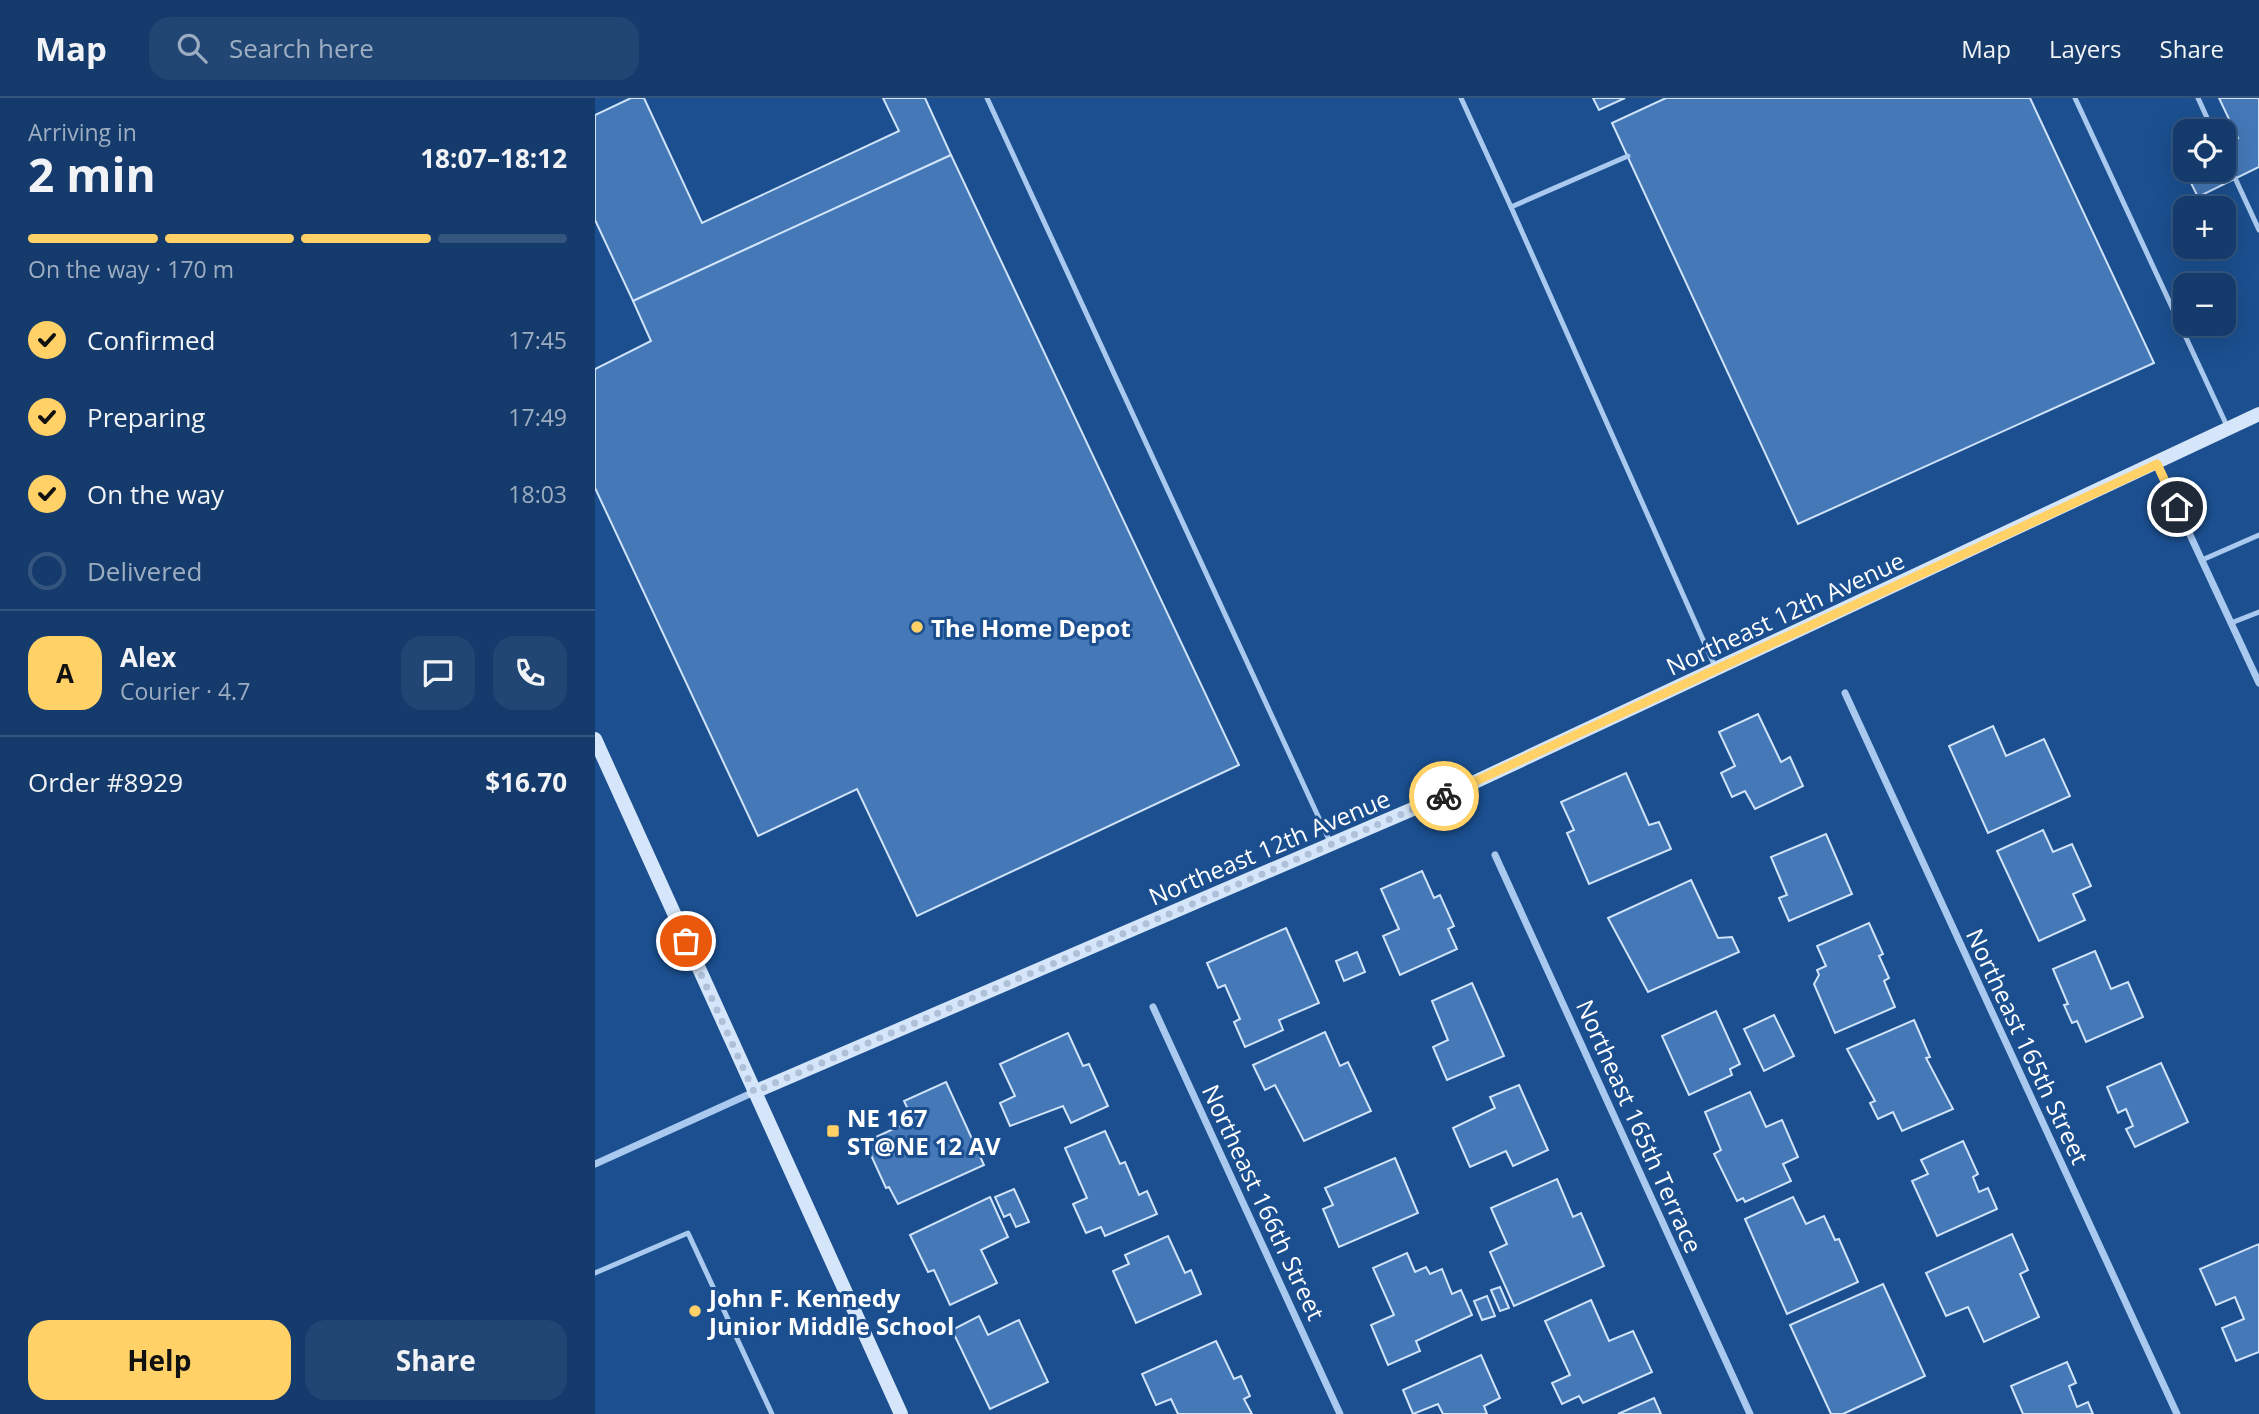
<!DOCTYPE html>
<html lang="en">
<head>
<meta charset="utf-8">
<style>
	body { margin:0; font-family:"Open Sans",sans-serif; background:#214673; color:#f1f3f6; height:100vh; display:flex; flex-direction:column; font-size:26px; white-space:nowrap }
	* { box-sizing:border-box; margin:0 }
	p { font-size:23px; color:#9dadc1 }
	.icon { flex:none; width:38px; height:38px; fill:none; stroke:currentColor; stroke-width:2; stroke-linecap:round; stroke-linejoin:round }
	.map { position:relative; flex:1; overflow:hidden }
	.panel { display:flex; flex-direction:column; background:#143b6b; width:595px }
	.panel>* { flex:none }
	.tools { position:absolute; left:1578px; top:21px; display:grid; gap:14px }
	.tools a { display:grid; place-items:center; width:63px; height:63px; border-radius:14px; background:#143b6b; box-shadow:0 7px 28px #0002,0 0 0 2px #33557e; font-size:35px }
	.pin { position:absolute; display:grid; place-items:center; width:60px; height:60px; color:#fff; margin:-30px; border:4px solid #fff; border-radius:50%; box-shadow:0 2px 7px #0007 }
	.courier { position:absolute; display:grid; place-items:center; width:70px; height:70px; margin:-35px; border:5px solid #ffd166; border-radius:50%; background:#fff; color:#222; box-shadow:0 2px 9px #0007 }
	.headline em { font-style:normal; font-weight:700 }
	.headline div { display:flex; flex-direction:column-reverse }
	.headline { display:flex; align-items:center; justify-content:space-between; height:119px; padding:0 28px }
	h1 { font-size:46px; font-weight:700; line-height:52px }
	.bar { display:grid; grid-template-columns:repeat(4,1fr); gap:10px 7px; align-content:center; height:84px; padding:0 28px }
	.bar i { height:9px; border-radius:5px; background:#33557e }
	.bar .selected { background:#ffd166 }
	.bar p { grid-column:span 4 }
	.line { display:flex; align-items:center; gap:18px; padding:0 28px; border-top:2px solid #33557e }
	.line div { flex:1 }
	.round { display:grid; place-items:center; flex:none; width:74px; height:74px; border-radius:21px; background:#214673 }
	ol { padding:0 28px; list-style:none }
	li { display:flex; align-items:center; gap:21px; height:77px }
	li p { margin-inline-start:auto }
	li .icon { padding:7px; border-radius:50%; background:#ffd166; color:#111; stroke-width:4 }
	li:last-child { color:#9dadc1 }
	li i { width:38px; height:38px; border:4px solid #33557e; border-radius:50% }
	.button { display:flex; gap:14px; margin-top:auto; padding:14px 28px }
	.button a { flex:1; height:80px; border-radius:21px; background:#ffd166; color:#111; font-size:28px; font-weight:700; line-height:80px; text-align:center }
	.button a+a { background:#214673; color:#f1f3f6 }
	header { display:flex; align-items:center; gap:42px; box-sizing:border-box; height:98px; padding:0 35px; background:#143b6b; border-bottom:2px solid #33557e }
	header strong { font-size:33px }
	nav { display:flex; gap:38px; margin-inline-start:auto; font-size:24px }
	.search { width:490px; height:63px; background:#214673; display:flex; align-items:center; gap:18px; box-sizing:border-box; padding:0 24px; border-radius:21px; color:#9dadc1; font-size:26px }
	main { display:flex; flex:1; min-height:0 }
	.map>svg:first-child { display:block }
</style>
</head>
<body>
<header>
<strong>Map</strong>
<div class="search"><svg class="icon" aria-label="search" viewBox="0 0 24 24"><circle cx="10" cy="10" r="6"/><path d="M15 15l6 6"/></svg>Search here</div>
<nav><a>Map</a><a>Layers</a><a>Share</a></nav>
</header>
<main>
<section class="panel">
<div class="headline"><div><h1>2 min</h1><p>Arriving in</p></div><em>18:07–18:12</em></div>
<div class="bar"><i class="selected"></i><i class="selected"></i><i class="selected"></i><i></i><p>On the way · 170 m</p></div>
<ol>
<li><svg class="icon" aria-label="check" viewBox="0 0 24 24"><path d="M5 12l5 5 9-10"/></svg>Confirmed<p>17:45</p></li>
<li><svg class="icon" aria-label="check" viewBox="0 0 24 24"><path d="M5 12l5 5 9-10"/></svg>Preparing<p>17:49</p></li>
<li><svg class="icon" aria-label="check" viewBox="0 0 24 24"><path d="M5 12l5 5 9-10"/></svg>On the way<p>18:03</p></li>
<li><i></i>Delivered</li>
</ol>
<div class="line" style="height:126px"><b class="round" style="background:#ffd166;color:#111">A</b><div><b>Alex</b><p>Courier · 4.7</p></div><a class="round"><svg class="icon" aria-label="chat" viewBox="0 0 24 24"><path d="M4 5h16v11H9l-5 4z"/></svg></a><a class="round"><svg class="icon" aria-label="phone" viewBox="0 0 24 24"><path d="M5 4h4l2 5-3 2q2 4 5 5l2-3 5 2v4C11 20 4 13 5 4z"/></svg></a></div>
<div class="line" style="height:91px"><div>Order #8929</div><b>$16.70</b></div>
<div class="button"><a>Help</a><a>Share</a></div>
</section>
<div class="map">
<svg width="1664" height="1316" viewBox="0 0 1664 1316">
	<rect width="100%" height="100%" fill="#1b4f8f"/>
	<g fill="#4478b7" stroke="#cfe3fa" stroke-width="2">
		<path d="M36 0H49L107 125 304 33 288 0H330L356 57 38 203 0 122V17Z"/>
		<path d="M998 0H1030L1004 12Z"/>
		<path d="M1071 0H1435L1559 265 1203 426 1017 25Z"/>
		<path d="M1624 0H1664V69L1603 99 1587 67 1591 65V72H1629V47L1643 40Z"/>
		<path d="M356 57 644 667 322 818 262 691 163 738 0 390V271L56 243 38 203Z"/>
		<path d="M1163 616 1186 664 1195 659 1208 688 1160 711 1150 693 1137 699 1126 675 1140 668 1124 634Z"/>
		<path d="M1398 628 1411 658 1449 641 1475 698 1393 735 1354 648Z"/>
		<path d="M1031 675 1054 727 1064 724 1076 751 994 786 972 735 979 732 966 704Z"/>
		<path d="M1448 732 1458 754 1477 746 1496 788 1478 796 1490 822 1444 843 1402 753Z"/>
		<path d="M1231 736 1257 796 1194 823 1184 800 1192 797 1176 759Z"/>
		<path d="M827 773 839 800 845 797 859 828 853 831 862 851 805 877 788 838 804 831 786 791Z"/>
		<path d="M1096 782 1123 840 1137 839 1144 854 1053 894 1013 820Z"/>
		<path d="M1274 825 1288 856 1284 858 1294 880 1289 883 1300 909 1240 935 1219 886 1224 877 1222 872 1231 868 1222 848Z"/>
		<path d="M691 830 724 905 684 922 688 932 650 949 639 924 645 921 630 887 623 890 612 865Z"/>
		<path d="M1500 853 1516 891 1533 884 1548 919 1491 944 1482 923 1477 925 1469 907 1473 906 1458 871Z"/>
		<path d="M762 854 770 874 749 883 741 863Z"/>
		<path d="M877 885 909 958 852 982 838 949 853 942 837 903Z"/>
		<path d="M1121 913 1145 966 1135 971 1137 977 1094 997 1067 938Z"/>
		<path d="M1179 917 1199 958 1169 973 1149 931Z"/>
		<path d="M1319 922 1335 959 1331 960 1358 1011 1307 1033 1298 1014 1283 1021 1275 1005 1280 1003 1252 951Z"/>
		<path d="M730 934 745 968 753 964 776 1013 709 1043 680 987 670 992 658 967Z"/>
		<path d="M473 935 488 968 494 966 513 1008 476 1025 468 1008 415 1028 405 1005 420 998 405 966Z"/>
		<path d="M1566 965 1593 1024 1540 1049 1531 1031 1538 1028 1531 1011 1523 1015 1512 989Z"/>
		<path d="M351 984 389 1067 303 1106 294 1089 291 1090 270 1044 318 1022 309 1003Z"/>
		<path d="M924 987 953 1052 918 1068 911 1053 875 1069 858 1030 900 1010 895 999Z"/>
		<path d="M1155 994 1171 1029 1187 1022 1203 1059 1188 1066 1196 1083 1150 1104 1148 1100 1142 1103 1119 1056 1126 1052 1110 1014Z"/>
		<path d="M510 1033 525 1066 530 1064 544 1097 552 1093 562 1116 510 1138 506 1129 491 1135 478 1106 492 1100 470 1050Z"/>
		<path d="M1368 1043 1383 1076 1378 1079 1384 1094 1393 1090 1402 1111 1342 1138 1317 1083 1333 1076 1326 1062Z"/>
		<path d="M800 1060 823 1115 744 1149 728 1111 738 1107 730 1090Z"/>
		<path d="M962 1081 978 1119 986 1115 1009 1168 919 1208 895 1154 912 1146 896 1110Z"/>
		<path d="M419 1091 434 1124 421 1129 415 1116 409 1119 400 1099Z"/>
		<path d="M395 1099 413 1139 386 1152 402 1185 355 1207 339 1172 333 1174 315 1137Z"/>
		<path d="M1198 1099 1211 1126 1229 1118 1240 1142 1244 1141 1263 1184 1192 1216 1150 1121Z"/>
		<path d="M1417 1136 1433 1172 1425 1176 1444 1219 1389 1244 1373 1209 1351 1218 1331 1175Z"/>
		<path d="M573 1138 590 1175 596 1172 606 1196 541 1225 518 1173 534 1166 530 1157Z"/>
		<path d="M1664 1146V1254L1641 1263 1627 1230 1649 1221 1640 1199 1621 1207 1605 1171Z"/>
		<path d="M812 1155 820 1174 831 1169 835 1176 847 1171 857 1196 866 1192 877 1217 821 1243 825 1253 793 1267 776 1227 799 1217 778 1170Z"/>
		<path d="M1288 1186 1330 1278 1248 1316H1236L1195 1227Z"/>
		<path d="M905 1189 914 1210 905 1213 896 1192Z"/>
		<path d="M892 1198 900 1218 887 1222 879 1203Z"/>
		<path d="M996 1202 1014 1243 1038 1233 1057 1274 988 1305 984 1298 967 1306 957 1285 975 1277 950 1223Z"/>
		<path d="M384 1218 393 1237 424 1222 453 1284 395 1311 357 1232Z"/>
		<path d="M621 1243 639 1281 646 1278 655 1298 649 1301 657 1316H583L576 1301 561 1307 547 1276Z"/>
		<path d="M886 1257 905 1300 889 1308 892 1316H848L843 1306 818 1316 808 1292Z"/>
		<path d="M1472 1264 1481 1285 1474 1288 1482 1309 1493 1304 1498 1316H1428L1416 1288Z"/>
		<path d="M1059 1300 1066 1316H1023Z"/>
	</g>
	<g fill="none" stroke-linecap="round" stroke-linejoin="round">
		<g stroke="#a9c9ee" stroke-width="5">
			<path d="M392 0 735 744"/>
			<path d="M866 0 916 109"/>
			<path d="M1480 0 1632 328"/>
			<path d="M1603 0 1618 33"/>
			<path d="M1033 58 916 109 1121 571"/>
			<path d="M1640 80 1664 132"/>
			<path d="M1607 462 1664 437"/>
			<path d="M1636 525 1664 514"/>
			<path d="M0 1175 93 1135 177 1316"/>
		</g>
		<g stroke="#a9c9ee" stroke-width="7">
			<path d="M1562 366 1664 585"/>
			<path d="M1250 595 1582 1316"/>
			<path d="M900 757 1155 1316"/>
			<path d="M558 909 745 1316"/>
			<path d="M0 1066 159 994"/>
		</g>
		<g stroke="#d6e6fa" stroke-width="14">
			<path d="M0 641 306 1316"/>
			<path d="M159 994 869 689 1664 316"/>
		</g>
	</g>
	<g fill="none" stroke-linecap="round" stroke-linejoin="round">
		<path stroke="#afc1d8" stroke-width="7" stroke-dasharray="0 12.6" d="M91 843 159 994 849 698"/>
		<path stroke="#ffd166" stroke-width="9" d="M849 698 1562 366 1582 409"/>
	</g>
	<g fill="#ffd166" stroke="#1b4f8f" stroke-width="2.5">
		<circle cx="322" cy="529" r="7"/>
		<rect x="231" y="1026" width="14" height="14" rx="3.5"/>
		<circle cx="100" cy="1213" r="7"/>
	</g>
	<g text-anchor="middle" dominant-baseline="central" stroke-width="6" stroke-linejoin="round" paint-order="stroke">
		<g font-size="24" fill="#fff" stroke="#1b4f8f">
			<text transform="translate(1190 515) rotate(-25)">Northeast 12th Avenue</text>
			<text transform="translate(674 749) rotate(-23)">Northeast 12th Avenue</text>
			<text transform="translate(1433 948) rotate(65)">Northeast 165th Street</text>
			<text transform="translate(1045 1028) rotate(66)">Northeast 165th Terrace</text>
			<text transform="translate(669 1104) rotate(65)">Northeast 166th Street</text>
		</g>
		<g font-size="24" font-weight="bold" fill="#fff" stroke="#1b4f8f" text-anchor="start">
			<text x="336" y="529">The Home Depot</text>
			<text x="252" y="1019">NE 167<tspan x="252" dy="28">ST@NE 12 AV</tspan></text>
			<text x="114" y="1199">John F. Kennedy<tspan x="114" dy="28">Junior Middle School</tspan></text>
		</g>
	</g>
</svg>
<div class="tools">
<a><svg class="icon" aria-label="locate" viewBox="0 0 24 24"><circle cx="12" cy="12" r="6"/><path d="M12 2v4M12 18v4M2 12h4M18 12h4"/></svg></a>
<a>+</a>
<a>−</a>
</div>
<div class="pin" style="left:91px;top:843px;background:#ea580c"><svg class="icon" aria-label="bag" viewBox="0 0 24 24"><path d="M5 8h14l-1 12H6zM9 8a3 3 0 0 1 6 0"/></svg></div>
<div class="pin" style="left:1582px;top:409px;background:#1f2937"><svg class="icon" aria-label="home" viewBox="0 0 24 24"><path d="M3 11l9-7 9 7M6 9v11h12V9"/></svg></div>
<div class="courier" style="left:849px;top:698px"><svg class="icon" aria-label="bike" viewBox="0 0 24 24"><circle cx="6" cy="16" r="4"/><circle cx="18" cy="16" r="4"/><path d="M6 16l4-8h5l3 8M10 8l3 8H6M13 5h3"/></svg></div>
</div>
</main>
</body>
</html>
